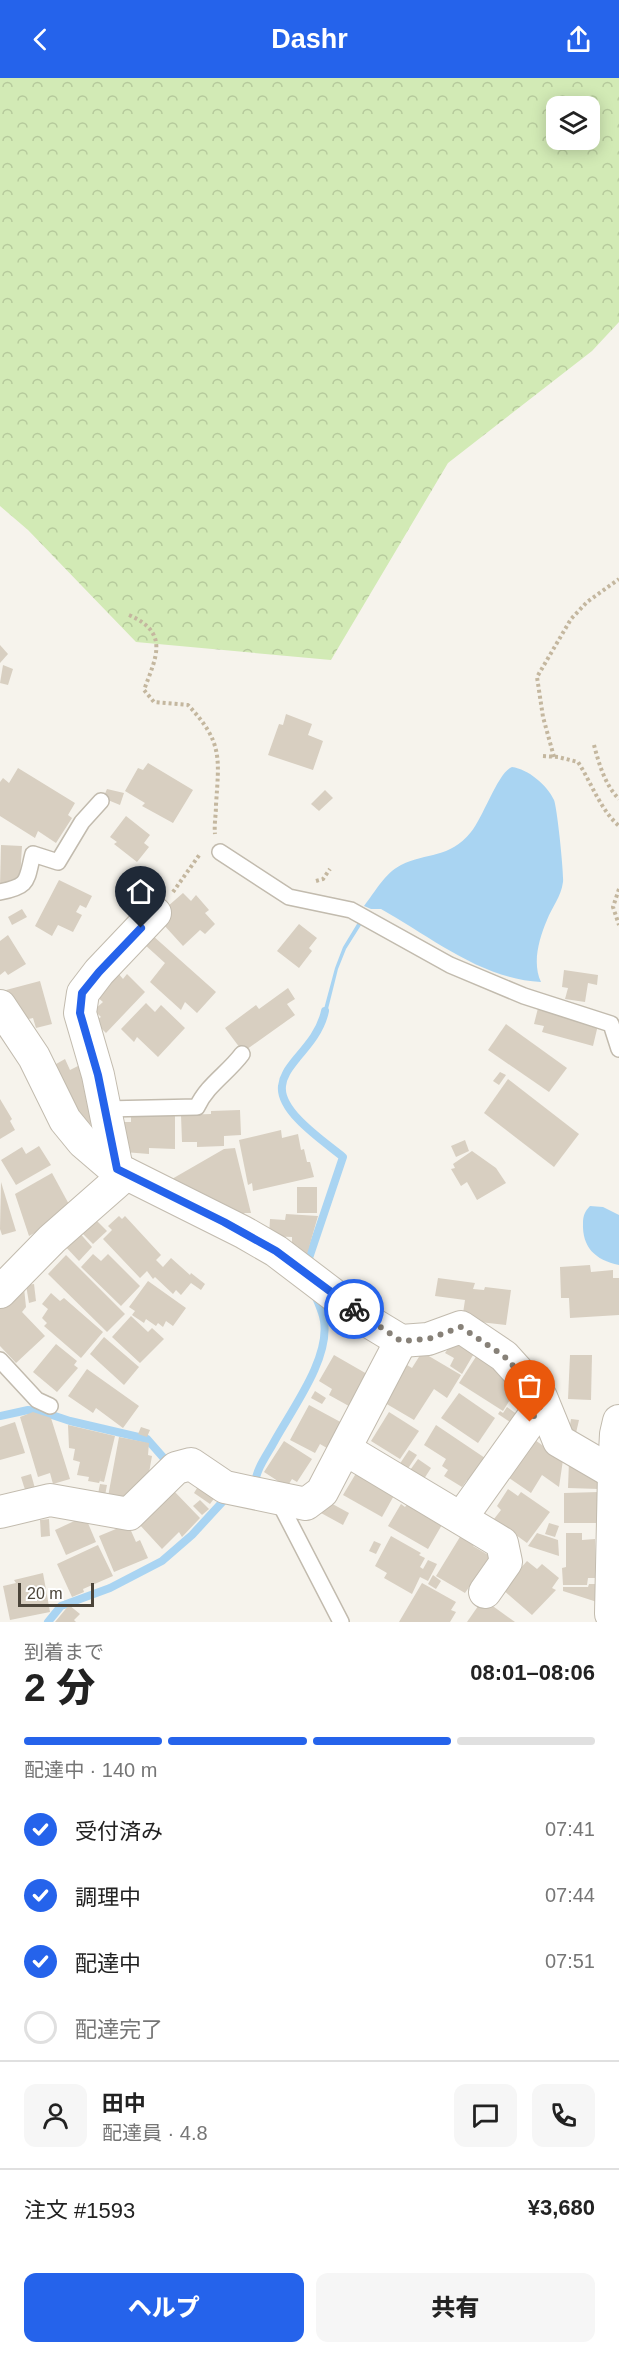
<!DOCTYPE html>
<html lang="ja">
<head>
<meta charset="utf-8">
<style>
	body { margin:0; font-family:Helvetica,"Noto Sans JP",sans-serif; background:#f6f6f6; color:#222; height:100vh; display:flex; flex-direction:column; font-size:22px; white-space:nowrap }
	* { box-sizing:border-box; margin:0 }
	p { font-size:20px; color:#767676 }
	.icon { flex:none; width:33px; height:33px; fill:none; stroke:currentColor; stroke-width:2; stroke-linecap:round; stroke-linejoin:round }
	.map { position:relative; height:1544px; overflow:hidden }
	.sheet { display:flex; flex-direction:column; background:#fff; flex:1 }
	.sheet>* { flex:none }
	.tools { position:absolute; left:546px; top:18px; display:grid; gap:12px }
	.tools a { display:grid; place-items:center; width:54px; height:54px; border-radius:12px; background:#fff; box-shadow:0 3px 15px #0003; font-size:30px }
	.scale { position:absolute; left:18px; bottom:15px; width:76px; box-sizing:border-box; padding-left:6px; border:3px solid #4b4439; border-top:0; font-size:16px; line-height:21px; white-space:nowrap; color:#4b4439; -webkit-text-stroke:4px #fff; paint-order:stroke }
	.pin { position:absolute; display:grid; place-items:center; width:51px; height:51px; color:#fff; margin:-62px -26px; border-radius:50% 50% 50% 0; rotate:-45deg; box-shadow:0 0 6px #0007 }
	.pin .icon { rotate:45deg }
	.courier { position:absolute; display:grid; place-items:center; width:60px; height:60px; margin:-30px; border:4px solid #2563eb; border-radius:50%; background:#fff; color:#222; box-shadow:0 2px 8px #0007 }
	.overview em { font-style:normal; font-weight:800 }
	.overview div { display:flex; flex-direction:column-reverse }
	.overview { display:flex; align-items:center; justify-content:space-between; height:102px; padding:0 24px }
	h1 { font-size:39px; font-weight:800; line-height:45px }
	.bar { display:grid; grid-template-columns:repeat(4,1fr); gap:9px 6px; align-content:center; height:72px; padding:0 24px }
	.bar i { height:8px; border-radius:4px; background:#e0e0e0 }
	.bar .on { background:#2563eb }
	.bar p { grid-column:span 4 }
	.line { display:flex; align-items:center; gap:15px; padding:0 24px; border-top:2px solid #e0e0e0 }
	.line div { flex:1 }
	.round { display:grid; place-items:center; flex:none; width:63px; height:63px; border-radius:12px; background:#f6f6f6 }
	ol { padding:0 24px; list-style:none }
	li { display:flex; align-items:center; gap:18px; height:66px }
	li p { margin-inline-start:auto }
	li .icon { padding:6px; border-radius:50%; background:#2563eb; color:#fff; stroke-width:4 }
	li:last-child { color:#767676 }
	li i { width:33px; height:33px; border:3px solid #e0e0e0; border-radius:50% }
	.cta { display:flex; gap:12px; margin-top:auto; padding:12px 24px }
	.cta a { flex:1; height:69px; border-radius:12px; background:#2563eb; color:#fff; font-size:24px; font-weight:800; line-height:69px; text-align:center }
	.cta a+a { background:#f6f6f6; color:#222 }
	header { display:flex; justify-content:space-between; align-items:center; height:78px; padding:0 24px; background:#2563eb; color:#fff; font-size:27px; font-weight:800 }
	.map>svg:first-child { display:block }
</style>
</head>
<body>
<header><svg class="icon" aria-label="back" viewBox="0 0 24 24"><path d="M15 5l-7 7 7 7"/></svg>Dashr<svg class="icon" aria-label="share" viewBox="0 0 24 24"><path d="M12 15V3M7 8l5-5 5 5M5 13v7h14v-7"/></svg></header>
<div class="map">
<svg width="619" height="1544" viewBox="0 0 619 1544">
	<defs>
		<pattern id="forest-crowns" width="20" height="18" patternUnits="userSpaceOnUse" patternTransform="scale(1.5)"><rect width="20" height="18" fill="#d2eab5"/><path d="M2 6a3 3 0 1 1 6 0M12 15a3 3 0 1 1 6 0" fill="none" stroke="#b6ca9c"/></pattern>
	</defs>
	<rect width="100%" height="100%" fill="#f6f3ec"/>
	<path fill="url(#forest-crowns)" fill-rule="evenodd" d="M0 0H619V244L592 273 448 385 331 582 136 564 28 452 0 428ZM556 28H590V62H556Z"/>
	<g fill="#a9d4f2">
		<path d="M512 689C528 691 547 707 554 722 557 729 564 795 563 804 561 819 552 829 547 842 539 861 532 885 541 904 481 901 431 859 381 831H371L364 828C375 814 385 795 401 787 427 774 449 781 471 754 483 740 498 694 512 689Z"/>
		<path d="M360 841 363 844 346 871 338 891 325 943 321 942 335 890 343 869Z"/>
		<path d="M590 1128 603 1129 619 1137V1187C595 1182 582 1169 583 1145 583 1138 585 1133 590 1128Z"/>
	</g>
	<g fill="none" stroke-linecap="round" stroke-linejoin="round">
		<g stroke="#a9d4f2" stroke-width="8">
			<path d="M307 1186 343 1079C325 1064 279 1034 282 1008 283 997 290 989 297 980 309 966 321 952 325 933"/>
			<path d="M0 1338 28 1332 40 1333 70 1343 147 1361 169 1386"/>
			<path d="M255 1406C256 1391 267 1377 274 1364 292 1331 330 1281 324 1243 323 1235 318 1225 315 1217"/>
			<path d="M48 1544 61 1528 110 1510 162 1483 192 1457 226 1420"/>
		</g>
	</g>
	<g fill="#d8cfc1">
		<path d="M0 567 8 576 0 585Z"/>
		<path d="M3 587 13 591 8 607 0 605Z"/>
		<path d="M286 636 312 646 308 657 323 663 313 692 268 677 279 646 283 647Z"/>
		<path d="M148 685 193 712 173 745 142 728 145 725 125 713 138 690 143 692Z"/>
		<path d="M18 690 75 725 68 737 72 740 56 765 38 753 35 760 0 738V704L3 700 9 705Z"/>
		<path d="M107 711 124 715 120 727 103 720Z"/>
		<path d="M325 712 333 720 319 733 311 726Z"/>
		<path d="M126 738 150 757 144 765 149 769 137 784 114 766 117 764 110 759Z"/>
		<path d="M1 767 22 768 20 801 0 808Z"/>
		<path d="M59 802 92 818 86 830 80 827 76 834 82 837 73 854 58 847 52 858 35 848Z"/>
		<path d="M183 815 191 823 196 817 209 832 205 835 215 846 205 856 200 852 183 868 163 846 159 836Z"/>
		<path d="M22 831 27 839 12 847 8 839Z"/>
		<path d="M299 846 317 860 309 870 312 873 299 890 277 873Z"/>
		<path d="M8 857 26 886 8 897 5 893 0 897V863Z"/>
		<path d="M152 857 216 914 197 935 185 924 181 932 150 904 165 885 144 866Z"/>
		<path d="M564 892 598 897 597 907 588 905 585 924 565 921 568 910 562 909Z"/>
		<path d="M118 895 123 901 127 896 145 914 106 955 94 943 101 939 94 932 103 924 96 918Z"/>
		<path d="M40 903 52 946 36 950 33 940 20 943 12 932 6 912Z"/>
		<path d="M288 910 295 921 287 926 295 937 243 974 225 950 256 927 259 931Z"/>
		<path d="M146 925 155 934 161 927 185 950 158 979 137 959 134 964 121 951Z"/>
		<path d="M538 930 598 947 593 968 542 954 544 948 534 946Z"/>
		<path d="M506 946 567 990 549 1014 488 972Z"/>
		<path d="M65 981 70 992 78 988 87 1006 83 1008 98 1036 96 1043 81 1051 49 990Z"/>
		<path d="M500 994 506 997 499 1007 493 1003Z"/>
		<path d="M508 1001 579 1056 554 1089 484 1035Z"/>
		<path d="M0 1021 12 1041 10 1043 15 1052 0 1061Z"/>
		<path d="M240 1032 241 1057 224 1058V1068L197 1069V1064H182L181 1037 211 1036V1033Z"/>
		<path d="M131 1037H175V1071L149 1070V1076L124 1074V1044H131Z"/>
		<path d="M281 1052 282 1060 298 1056 301 1072 304 1071 307 1084H310L314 1099 253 1113 252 1105 248 1107 239 1062Z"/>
		<path d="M465 1062 469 1073 456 1079 451 1068Z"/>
		<path d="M39 1068 51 1087 16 1107 1 1082 22 1069 26 1076Z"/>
		<path d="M235 1070 251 1135H244L247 1141 165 1105 224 1071Z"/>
		<path d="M472 1073 496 1090 506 1105 477 1122 467 1104 461 1108 451 1091 455 1090 453 1086Z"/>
		<path d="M52 1095 71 1130 67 1137 29 1158 15 1116Z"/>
		<path d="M1 1104 16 1153 2 1157 0 1151Z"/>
		<rect x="297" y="1109" width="20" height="26"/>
		<path d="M286 1136 318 1138 305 1183 293 1176 298 1168 292 1167V1159L269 1158 270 1141 285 1142Z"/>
		<path d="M92 1138 107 1153 93 1166 78 1151Z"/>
		<path d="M119 1138 122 1141 125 1138 161 1177 156 1182 163 1189 171 1180 190 1197 191 1195 205 1206 201 1212 191 1205 181 1217 176 1212 173 1216 155 1199 153 1201 147 1193 140 1200 103 1161 112 1152 108 1148Z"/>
		<path d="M77 1152 92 1169 79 1183 63 1166Z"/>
		<path d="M93 1176 101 1183 108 1176 140 1208 121 1228 81 1189Z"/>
		<path d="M66 1177 125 1236 107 1254 48 1196Z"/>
		<path d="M590 1187 591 1194 613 1192V1200H619V1237L570 1240 569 1220H561L560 1189Z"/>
		<path d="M438 1200 475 1205 473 1211 484 1212 485 1209 511 1212 506 1247 462 1242 465 1222 435 1218Z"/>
		<path d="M148 1203 186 1230 173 1248 166 1243 163 1249 158 1245 156 1248 146 1241 144 1245 132 1237 135 1233 129 1229Z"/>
		<path d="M34 1206 36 1223 29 1225 26 1207Z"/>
		<path d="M24 1210 26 1229 22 1234 45 1258 16 1285 0 1268V1229Z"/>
		<path d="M51 1215 60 1223 64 1220 103 1254 81 1280 44 1248 47 1245 42 1240 48 1231 42 1226Z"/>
		<path d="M131 1238 148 1254 152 1250 164 1261 140 1285 112 1259Z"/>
		<path d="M104 1259 139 1289 124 1307 90 1276Z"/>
		<path d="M456 1259 476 1272 462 1296 450 1288 454 1280 445 1275Z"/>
		<path d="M56 1266 77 1283 74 1287 78 1290 57 1314 33 1294Z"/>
		<path d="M422 1274 461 1297 447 1320 434 1311 414 1342 385 1325 407 1287 412 1290Z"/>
		<path d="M479 1274 518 1309 503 1333 459 1305Z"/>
		<path d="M334 1277 374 1300 356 1332 329 1317 332 1311 319 1303Z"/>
		<path d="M570 1277H592L591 1322 568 1321Z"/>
		<path d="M87 1291 139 1328 123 1350 96 1330 93 1335 68 1318Z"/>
		<path d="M315 1313 326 1320 322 1326 311 1320Z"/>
		<path d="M459 1315 495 1340 478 1365 441 1340Z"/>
		<path d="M309 1327 346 1347 332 1373 320 1366 315 1375 290 1362Z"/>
		<path d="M507 1329 518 1337 513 1346 498 1336 500 1333 503 1335Z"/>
		<path d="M33 1334 51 1340 70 1401 53 1406 50 1395 38 1399 20 1339Z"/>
		<path d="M389 1334 419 1353 400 1381 371 1363Z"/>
		<path d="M571 1341 579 1342 576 1355 569 1353Z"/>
		<path d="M15 1344 25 1375 0 1382V1349Z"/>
		<path d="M68 1347 115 1358 104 1404 100 1403 101 1400 99 1405 88 1403 89 1399 77 1397 80 1384 73 1382 75 1371 69 1370Z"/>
		<path d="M436 1347 485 1380 469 1404 467 1402 462 1409 444 1398 448 1392 442 1388 446 1381 424 1367Z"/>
		<path d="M141 1349 150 1352 147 1359 138 1356Z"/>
		<path d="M119 1359 149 1365 148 1377 152 1378 147 1406 132 1421 107 1424Z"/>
		<path d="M535 1362 563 1382 559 1409 542 1397 531 1415 506 1398Z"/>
		<path d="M284 1363 312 1381 297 1404 292 1401 287 1409 264 1394Z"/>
		<path d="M409 1372 417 1377 407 1392 399 1387Z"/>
		<path d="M418 1381 431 1390 422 1404 408 1395Z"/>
		<path d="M569 1383 599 1403V1411L568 1410Z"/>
		<path d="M358 1392 396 1414 382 1439 343 1417Z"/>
		<path d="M31 1396 36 1414 27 1418 21 1399Z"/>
		<path d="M100 1406 107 1407 104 1423 97 1421Z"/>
		<path d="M199 1407 216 1418 210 1426 194 1415Z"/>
		<path d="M172 1411 200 1440 182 1459 179 1454 162 1471 139 1446Z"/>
		<path d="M508 1411 518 1418 521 1414 550 1434 527 1465 494 1441 501 1432 497 1428Z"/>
		<path d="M599 1414V1445H564V1415Z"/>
		<path d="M200 1422 209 1431 202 1437 193 1428Z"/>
		<path d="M327 1423 349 1435 343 1447 321 1435Z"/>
		<path d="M409 1424 443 1445 428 1471 388 1448 401 1426 405 1429Z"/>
		<path d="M85 1438 96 1464 66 1477 55 1452Z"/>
		<path d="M49 1441 50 1458 41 1459 40 1442Z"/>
		<path d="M549 1445 559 1448 555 1459 545 1456Z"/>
		<path d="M128 1446 136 1464 140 1462 148 1480 114 1494 99 1458Z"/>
		<path d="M463 1454 476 1463 473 1468 490 1478 465 1515 436 1498Z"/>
		<path d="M537 1455 558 1462 559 1478 528 1468Z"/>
		<path d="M566 1455H582V1462L595 1461 596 1500H588L587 1507H563L562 1490 566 1489Z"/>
		<path d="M391 1458 421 1475 419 1477 425 1480 420 1489 423 1491 428 1482 437 1486 428 1503 420 1499 412 1516 384 1500 387 1495 375 1488Z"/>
		<path d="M374 1463 381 1466 376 1476 369 1473Z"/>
		<path d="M98 1467 113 1498 83 1511 84 1514 72 1519 57 1486Z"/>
		<path d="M527 1483 537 1491 542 1486 559 1500 552 1510 556 1512 532 1537 502 1511Z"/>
		<path d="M43 1495 50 1534 10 1542 3 1508 16 1505 14 1502Z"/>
		<path d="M433 1497 441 1503 436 1511 428 1506Z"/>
		<path d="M422 1505 456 1524 451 1532 456 1534 450 1544H399Z"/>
		<path d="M589 1506H597V1524L563 1513V1509H588Z"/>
		<path d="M483 1521 515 1544H467Z"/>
		<path d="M69 1527 80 1536 74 1542 76 1544H55Z"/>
	</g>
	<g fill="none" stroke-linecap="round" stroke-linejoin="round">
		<defs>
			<g id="service">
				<path d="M220 774 289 819 351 832 450 887 524 918 611 946 619 971"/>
				<path d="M0 814C30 808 26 803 33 776L58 784 82 744 101 723"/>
				<path d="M105 1031 197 1029C207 1007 228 995 242 976"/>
				<path d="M0 1282 37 1322 50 1328"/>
				<path d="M277 1420 341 1544"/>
			</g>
			<g id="minor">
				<path d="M0 928 34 979 65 1042 83 1064 111 1088 243 1154 276 1173 368 1243 401 1263 428 1261 461 1249 504 1278 541 1319 559 1363 614 1395"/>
				<path d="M117 1091 98 997 80 935 83 915 99 894 155 835"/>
				<path d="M0 1214 52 1161 126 1096"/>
				<path d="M619 1343 616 1356 614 1395 611 1536 619 1542"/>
				<path d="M345 1371 502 1465 506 1484 485 1514"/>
				<path d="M0 1434 50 1422 129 1436 176 1390 191 1386 225 1409 306 1426 322 1414 401 1263"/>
				<path d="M461 1440 543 1325"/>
			</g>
		</defs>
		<use href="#service" stroke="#c2bbae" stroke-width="18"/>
		<use href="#minor" stroke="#c2bbae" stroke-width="34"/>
		<g stroke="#c4b79f" stroke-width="4" stroke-dasharray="3 3" stroke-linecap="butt">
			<path d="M129 537C170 555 156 579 144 612L154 624 188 627C223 664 219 680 216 727 216 737 214 747 215 756"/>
			<path d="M594 667C599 686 605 707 619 721"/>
			<path d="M543 678 558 679 578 684C592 706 600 731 619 748"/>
			<path d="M554 679 543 639 537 599 571 541 587 524 619 501"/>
			<path d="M316 803 323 801 330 791"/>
			<path d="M619 811 613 829 619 847"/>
			<path d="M173 814 200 776"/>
		</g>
		<use href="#service" stroke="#fff" stroke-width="15"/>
		<use href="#minor" stroke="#fff" stroke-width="32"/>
	</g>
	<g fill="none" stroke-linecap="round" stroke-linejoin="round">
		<path stroke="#878178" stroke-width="6" stroke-dasharray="0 10.8" d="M354 1231 401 1263 428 1261 461 1249 504 1278 541 1318 543 1324 530 1344"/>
		<path stroke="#2563eb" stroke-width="8" d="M141 850 99 894 82 915 80 935 98 997 117 1091 224 1144 276 1173 354 1231"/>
	</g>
</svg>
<div class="tools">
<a><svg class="icon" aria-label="layers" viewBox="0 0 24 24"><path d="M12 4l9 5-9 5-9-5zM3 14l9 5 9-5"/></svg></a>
</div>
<div class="scale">20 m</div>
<div class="pin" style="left:530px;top:1344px;background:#ea580c"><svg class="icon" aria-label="bag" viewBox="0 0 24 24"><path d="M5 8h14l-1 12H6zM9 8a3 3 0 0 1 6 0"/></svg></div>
<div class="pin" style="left:141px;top:850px;background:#1f2937"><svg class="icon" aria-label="home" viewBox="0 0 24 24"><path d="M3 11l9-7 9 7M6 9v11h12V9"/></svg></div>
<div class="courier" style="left:354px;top:1231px"><svg class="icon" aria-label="bike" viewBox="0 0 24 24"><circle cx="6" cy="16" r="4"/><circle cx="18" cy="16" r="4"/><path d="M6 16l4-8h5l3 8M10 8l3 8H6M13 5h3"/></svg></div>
</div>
<section class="sheet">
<div class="overview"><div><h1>2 分</h1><p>到着まで</p></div><em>08:01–08:06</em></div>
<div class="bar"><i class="on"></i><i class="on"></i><i class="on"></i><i></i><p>配達中 · 140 m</p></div>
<ol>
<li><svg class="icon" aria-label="check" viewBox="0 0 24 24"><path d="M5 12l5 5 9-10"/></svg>受付済み<p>07:41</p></li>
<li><svg class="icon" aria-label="check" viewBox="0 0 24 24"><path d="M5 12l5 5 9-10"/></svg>調理中<p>07:44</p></li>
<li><svg class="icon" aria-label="check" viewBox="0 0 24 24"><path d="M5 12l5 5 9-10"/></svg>配達中<p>07:51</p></li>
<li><i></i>配達完了</li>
</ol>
<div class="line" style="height:108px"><a class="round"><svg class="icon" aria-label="person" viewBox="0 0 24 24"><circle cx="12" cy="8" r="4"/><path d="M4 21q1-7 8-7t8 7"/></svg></a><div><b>田中</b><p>配達員 · 4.8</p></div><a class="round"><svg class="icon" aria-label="chat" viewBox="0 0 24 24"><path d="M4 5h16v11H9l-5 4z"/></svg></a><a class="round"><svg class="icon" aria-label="phone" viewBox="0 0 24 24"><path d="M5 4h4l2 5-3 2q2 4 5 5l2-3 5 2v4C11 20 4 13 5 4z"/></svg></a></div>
<div class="line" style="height:78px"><div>注文 #1593</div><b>¥3,680</b></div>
<div class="cta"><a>ヘルプ</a><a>共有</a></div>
</section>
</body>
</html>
